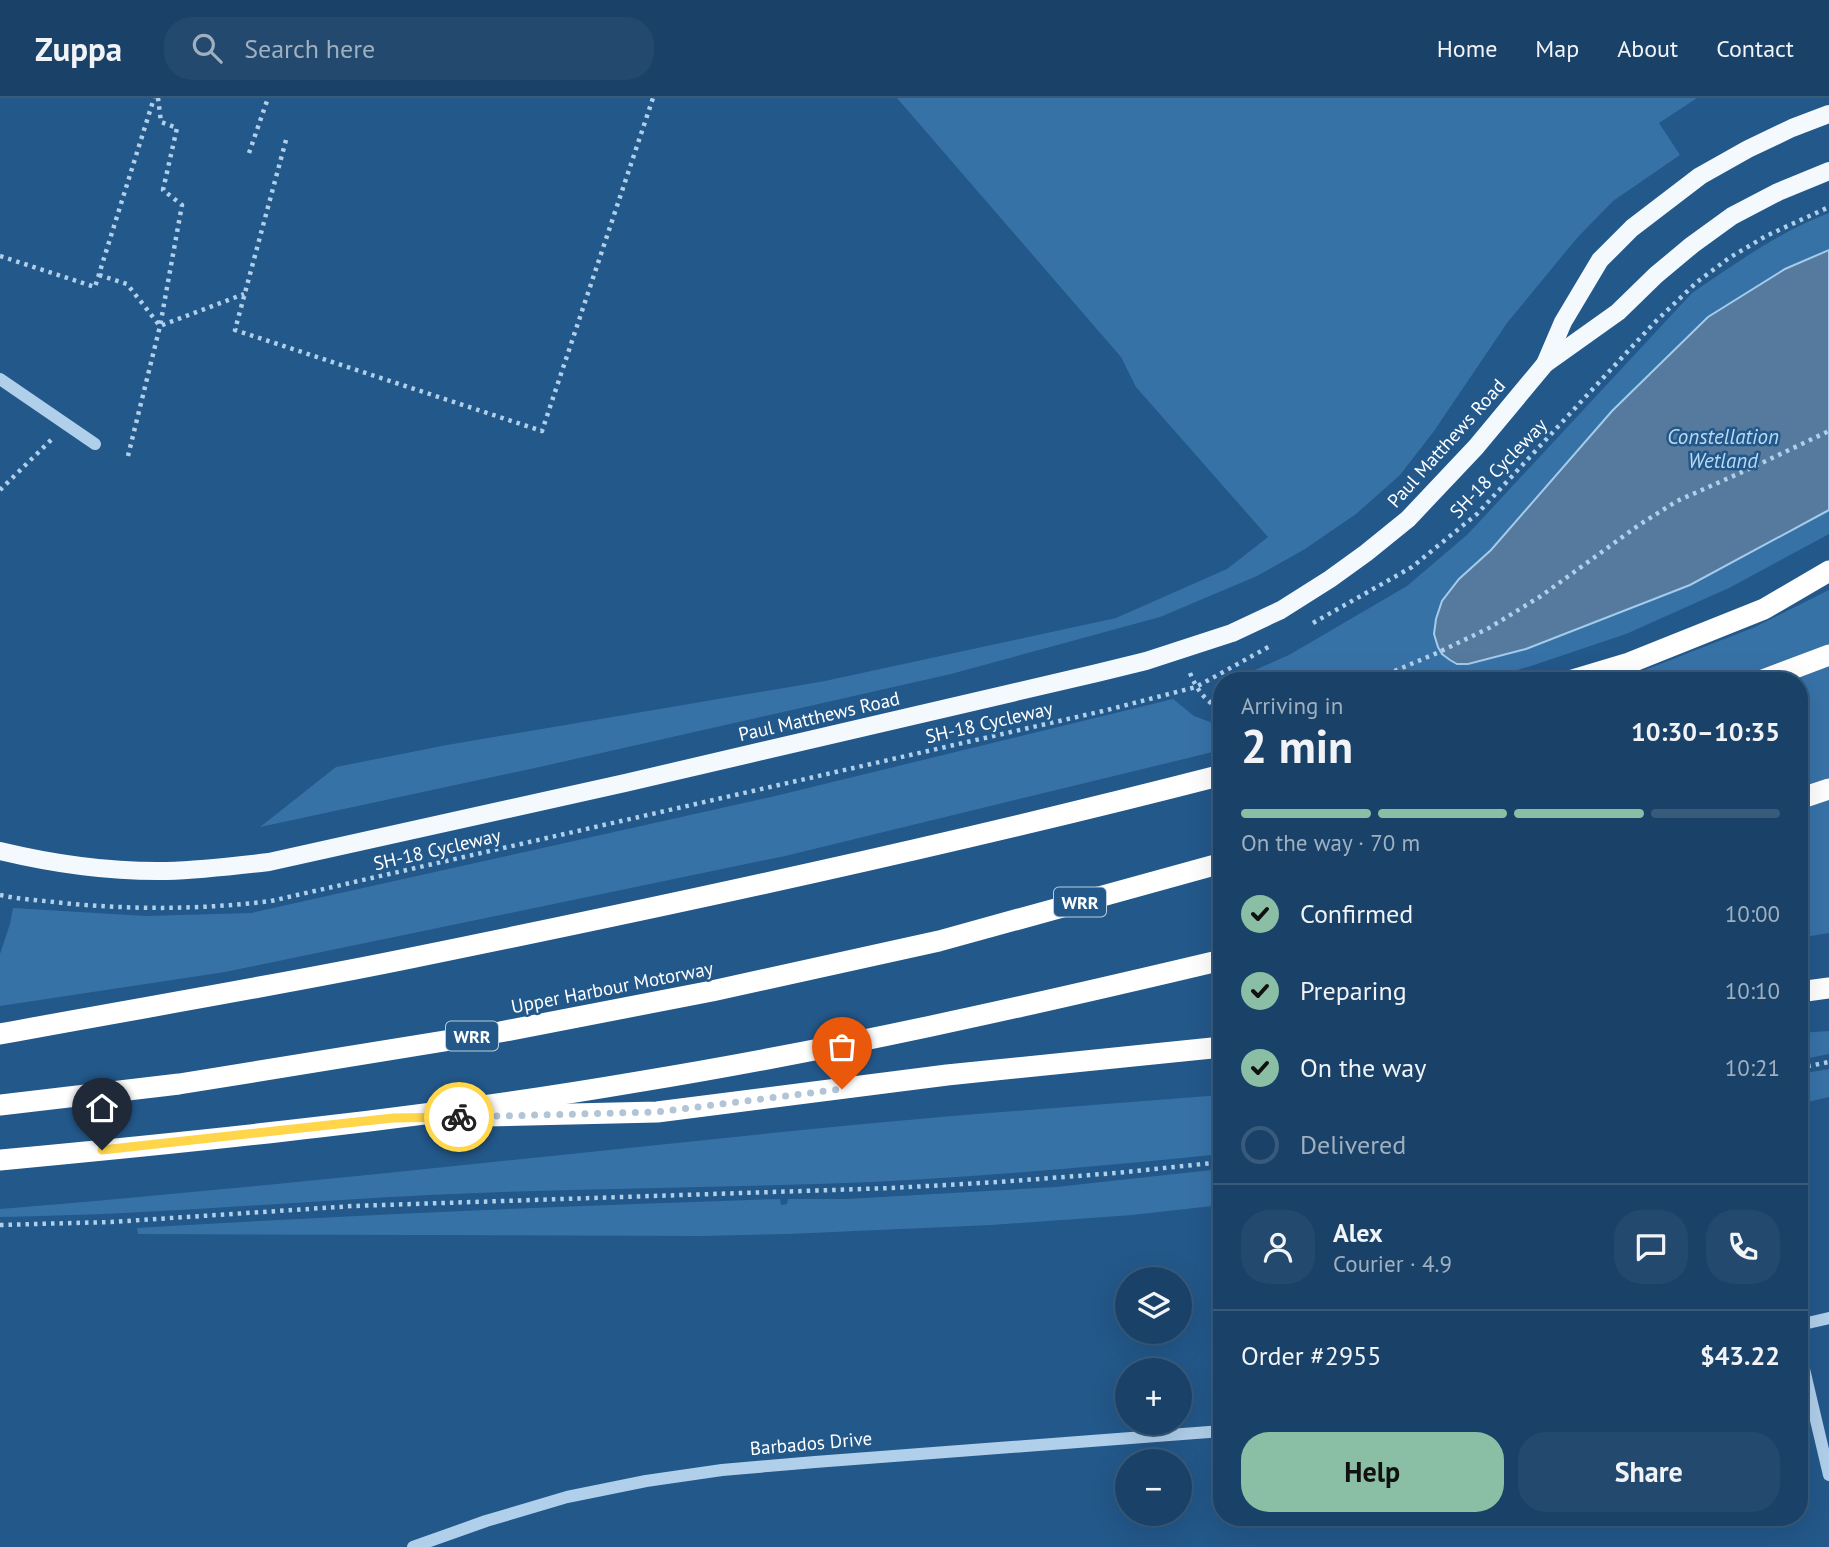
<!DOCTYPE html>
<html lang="en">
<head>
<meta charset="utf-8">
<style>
	body { margin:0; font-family:"PT Sans",sans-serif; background:#23496e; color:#f1f3f6; height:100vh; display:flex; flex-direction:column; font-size:26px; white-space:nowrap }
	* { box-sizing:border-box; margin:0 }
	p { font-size:23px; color:#9fb0c0 }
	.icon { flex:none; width:38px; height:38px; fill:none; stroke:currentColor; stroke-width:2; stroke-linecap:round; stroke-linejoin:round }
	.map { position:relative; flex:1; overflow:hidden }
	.drawer { position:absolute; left:1213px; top:574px; width:595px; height:854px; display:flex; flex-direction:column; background:#1a4268; border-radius:28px; box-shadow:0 7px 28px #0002,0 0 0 2px #385b7c }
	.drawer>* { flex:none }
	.tools { position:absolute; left:1115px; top:1169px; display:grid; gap:14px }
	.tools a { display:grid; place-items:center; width:77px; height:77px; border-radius:50%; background:#1a4268; box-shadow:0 7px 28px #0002,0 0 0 2px #385b7c; font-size:35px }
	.pin { position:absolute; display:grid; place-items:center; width:60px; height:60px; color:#fff; margin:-72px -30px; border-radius:50% 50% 50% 0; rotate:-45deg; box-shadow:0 0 7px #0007 }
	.pin .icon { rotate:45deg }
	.courier { position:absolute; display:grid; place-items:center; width:70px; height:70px; margin:-35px; border:5px solid #ffd54a; border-radius:50%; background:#fff; color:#222; box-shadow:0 2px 9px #0007 }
	.head em { font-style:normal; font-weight:700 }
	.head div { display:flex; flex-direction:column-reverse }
	.head { display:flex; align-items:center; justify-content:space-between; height:119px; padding:0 28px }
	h1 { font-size:46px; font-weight:700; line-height:52px }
	.bar { display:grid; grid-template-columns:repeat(4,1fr); gap:10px 7px; align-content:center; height:84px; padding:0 28px }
	.bar i { height:9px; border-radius:5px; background:#385b7c }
	.bar .active { background:#8abfa5 }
	.bar p { grid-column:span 4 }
	.line { display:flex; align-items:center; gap:18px; padding:0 28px; border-top:2px solid #385b7c }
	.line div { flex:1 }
	.round { display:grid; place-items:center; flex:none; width:74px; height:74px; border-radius:28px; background:#23496e }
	ol { padding:0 28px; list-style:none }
	li { display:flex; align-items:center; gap:21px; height:77px }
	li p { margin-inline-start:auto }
	li .icon { padding:7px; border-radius:50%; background:#8abfa5; color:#111; stroke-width:4 }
	li:last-child { color:#9fb0c0 }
	li i { width:38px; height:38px; border:4px solid #385b7c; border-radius:50% }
	.cta { display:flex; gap:14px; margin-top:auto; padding:14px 28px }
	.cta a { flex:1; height:80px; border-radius:28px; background:#8abfa5; color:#111; font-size:28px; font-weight:700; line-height:80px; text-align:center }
	.cta a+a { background:#23496e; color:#f1f3f6 }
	header { display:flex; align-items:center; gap:42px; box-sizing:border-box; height:98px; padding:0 35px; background:#1a4268; border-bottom:2px solid #385b7c }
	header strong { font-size:33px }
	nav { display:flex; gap:38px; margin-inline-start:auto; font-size:24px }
	.search { width:490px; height:63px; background:#23496e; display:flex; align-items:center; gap:18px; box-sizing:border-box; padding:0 24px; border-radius:28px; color:#9fb0c0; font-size:26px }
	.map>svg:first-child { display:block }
</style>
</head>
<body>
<header>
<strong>Zuppa</strong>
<div class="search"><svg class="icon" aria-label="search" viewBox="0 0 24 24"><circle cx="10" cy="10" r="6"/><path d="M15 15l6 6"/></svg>Search here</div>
<nav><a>Home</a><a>Map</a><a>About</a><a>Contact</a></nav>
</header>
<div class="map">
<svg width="1829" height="1449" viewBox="0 0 1829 1449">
	<rect width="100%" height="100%" fill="#23588a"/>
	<g fill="#3772a7">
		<path d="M897 0H1697L1659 25 1680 57 1613 103 1577 140 1507 225 1434 333 1400 377 1356 416 1305 451 1257 478 1160 519 951 576 535 670 260 729 336 669 447 647 825 583 1116 520 1227 471 1268 439 1136 289 1121 259Z"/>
		<path d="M1829 115V436L1729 490 1626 536 1531 568 1479 583H1230L1289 557 1407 488 1468 436 1692 195C1735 166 1780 133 1829 115Z"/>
		<path d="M1829 492V835L1799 840V583H1611L1642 573 1755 529Z"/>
		<path d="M1173 601 1194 618 1221 628V652L785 758 225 874 0 908V856L10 826 13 810 146 818 251 815 771 699Z"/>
		<path d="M1829 933V956L1799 962V935Z"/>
		<path d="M1829 971V999L1799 1006V976Z"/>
		<path d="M1221 997V1056C1105 1068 989 1078 872 1084 725 1090 577 1090 430 1097 286 1104 144 1117 0 1119V1111C285 1088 568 1055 853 1027 975 1015 1099 1007 1221 997Z"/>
		<path d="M1221 1071V1107L1132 1117 991 1127 788 1136 702 1138 138 1136 137 1130C351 1117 565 1108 780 1101L781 1107 787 1106 788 1101H847L1056 1089Z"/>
	</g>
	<path fill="#557a9d" stroke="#a4cbeb" stroke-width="2" d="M1829 152V412L1690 487 1526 551 1468 566H1457L1450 562 1442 556 1438 549 1434 536 1436 521 1442 503 1459 481 1491 452 1612 313 1708 219 1785 171Z"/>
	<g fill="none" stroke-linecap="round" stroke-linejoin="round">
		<g stroke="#b0cfea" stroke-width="4.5" stroke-dasharray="3.5 5" stroke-linecap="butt">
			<path d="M286 42 235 232 542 333 653 0"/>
			<path d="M249 55 268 0"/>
			<path d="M0 158 95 189 154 0"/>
			<path d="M99 177 127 186 160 228 182 107 163 92 177 30 161 24 158 0"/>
			<path d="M128 358 160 228 244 196"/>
			<path d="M0 392 52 341"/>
			<path d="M1313 525 1412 469 1477 416 1654 225 1697 184 1729 160 1766 138 1829 109"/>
			<path d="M1190 575C1197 592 1205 603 1222 612"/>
			<path d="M1371 583 1437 555 1489 530 1541 498 1639 427 1677 403 1749 371 1829 333"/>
			<path d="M0 797C18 801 36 802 54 804 127 812 198 812 271 803L1103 613 1196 589 1272 547"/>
			<path d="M1799 970 1829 964"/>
			<path d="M0 1127 111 1124 353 1108 892 1090 999 1084 1116 1075 1222 1064"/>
		</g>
		<g stroke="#b0cfea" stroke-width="12">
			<path d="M0 281 95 346"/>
			<path d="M1799 1227 1829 1220"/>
			<path d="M1799 1250 1829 1377"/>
			<path d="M413 1449 486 1423 567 1399 646 1383 722 1372 815 1364 1222 1333"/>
		</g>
		<g stroke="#f4f9fe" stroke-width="18">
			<path d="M1545 266 1563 224 1600 162 1632 130 1700 78 1748 51 1792 30 1829 16"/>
			<path d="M0 753C54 766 111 774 167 773 201 772 235 768 269 764L625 685 1097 575 1146 563 1232 535 1281 512 1330 481 1366 455 1408 421 1476 349 1545 266 1618 214 1656 177 1692 147 1732 118 1778 94 1829 73"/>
		</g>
		<g stroke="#fff" stroke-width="21">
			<path d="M1569 583 1629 565 1764 511 1829 473"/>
			<path d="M1760 583 1829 557"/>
			<path d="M1799 701 1829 691"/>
			<path d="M1799 894 1829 890"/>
			<path d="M0 936C134 911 268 889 401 862 676 806 950 747 1222 677"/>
			<path d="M0 1007 179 986 500 934 712 893 939 843 1222 765"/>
			<path d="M486 1018 657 1014 947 977 1222 949"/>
			<path d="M0 1062C213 1042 426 1020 637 984 833 952 1028 908 1222 862"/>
		</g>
	</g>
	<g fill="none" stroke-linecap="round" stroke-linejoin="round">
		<path stroke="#b2c5d6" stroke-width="7" stroke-dasharray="0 12.6" d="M459 1019 657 1014 842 991"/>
		<path stroke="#ffd54a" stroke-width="9" d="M102 1052 393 1020 459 1019"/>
	</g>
	<g text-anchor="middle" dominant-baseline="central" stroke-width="5" stroke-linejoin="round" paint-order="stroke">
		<g fill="#23588a" stroke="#bdcddc" stroke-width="2">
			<rect x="1054" y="789.5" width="52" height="29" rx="5"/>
			<rect x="446" y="923.5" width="52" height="29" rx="5"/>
		</g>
		<g font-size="18" font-weight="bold" fill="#fff">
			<text x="1080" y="804">WRR</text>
			<text x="472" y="938">WRR</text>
		</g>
		<g font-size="19" fill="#fff" stroke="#23588a">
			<text transform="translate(1446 345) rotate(-48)">Paul Matthews Road</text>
			<text transform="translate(1498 370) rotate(-46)">SH-18 Cycleway</text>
			<text transform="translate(819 618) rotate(-13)">Paul Matthews Road</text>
			<text transform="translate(989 624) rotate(-13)">SH-18 Cycleway</text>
			<text transform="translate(437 751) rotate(-13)">SH-18 Cycleway</text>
			<text transform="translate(612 889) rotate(-11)">Upper Harbour Motorway</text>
			<text transform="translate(811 1345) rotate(-5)">Barbados Drive</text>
		</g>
		<g font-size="21" font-style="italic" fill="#bbd9f2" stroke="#23588a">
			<text x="1723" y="338">Constellation<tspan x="1723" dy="24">Wetland</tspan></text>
		</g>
	</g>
</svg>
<div class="tools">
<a><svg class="icon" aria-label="layers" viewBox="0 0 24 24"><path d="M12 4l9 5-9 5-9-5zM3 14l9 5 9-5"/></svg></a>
<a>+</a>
<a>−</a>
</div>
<div class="pin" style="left:842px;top:991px;background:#ea580c"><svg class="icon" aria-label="bag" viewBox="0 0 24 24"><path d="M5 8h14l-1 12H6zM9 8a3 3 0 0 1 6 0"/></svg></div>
<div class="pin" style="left:102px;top:1052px;background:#1f2937"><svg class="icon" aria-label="home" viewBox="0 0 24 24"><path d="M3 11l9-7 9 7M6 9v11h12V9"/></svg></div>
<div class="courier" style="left:459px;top:1019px"><svg class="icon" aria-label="bike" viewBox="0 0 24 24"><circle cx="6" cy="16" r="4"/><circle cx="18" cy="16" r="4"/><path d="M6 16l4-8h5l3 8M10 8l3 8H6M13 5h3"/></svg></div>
<section class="drawer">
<div class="head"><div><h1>2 min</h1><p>Arriving in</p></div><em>10:30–10:35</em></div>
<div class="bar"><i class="active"></i><i class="active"></i><i class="active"></i><i></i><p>On the way · 70 m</p></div>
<ol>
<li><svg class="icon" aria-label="check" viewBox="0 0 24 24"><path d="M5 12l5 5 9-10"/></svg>Confirmed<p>10:00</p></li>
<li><svg class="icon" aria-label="check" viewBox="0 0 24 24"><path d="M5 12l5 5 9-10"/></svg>Preparing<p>10:10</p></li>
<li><svg class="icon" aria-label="check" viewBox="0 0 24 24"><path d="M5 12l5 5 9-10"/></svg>On the way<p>10:21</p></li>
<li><i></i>Delivered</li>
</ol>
<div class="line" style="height:126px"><a class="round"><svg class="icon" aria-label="person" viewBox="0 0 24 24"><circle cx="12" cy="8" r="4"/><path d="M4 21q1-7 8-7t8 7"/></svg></a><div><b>Alex</b><p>Courier · 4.9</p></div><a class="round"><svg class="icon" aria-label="chat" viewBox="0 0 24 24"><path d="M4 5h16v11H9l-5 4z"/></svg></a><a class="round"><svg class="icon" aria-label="phone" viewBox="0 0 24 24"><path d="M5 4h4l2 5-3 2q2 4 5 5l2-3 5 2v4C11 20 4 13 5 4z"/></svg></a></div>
<div class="line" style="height:91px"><div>Order #2955</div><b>$43.22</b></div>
<div class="cta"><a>Help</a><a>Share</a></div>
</section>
</div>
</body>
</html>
